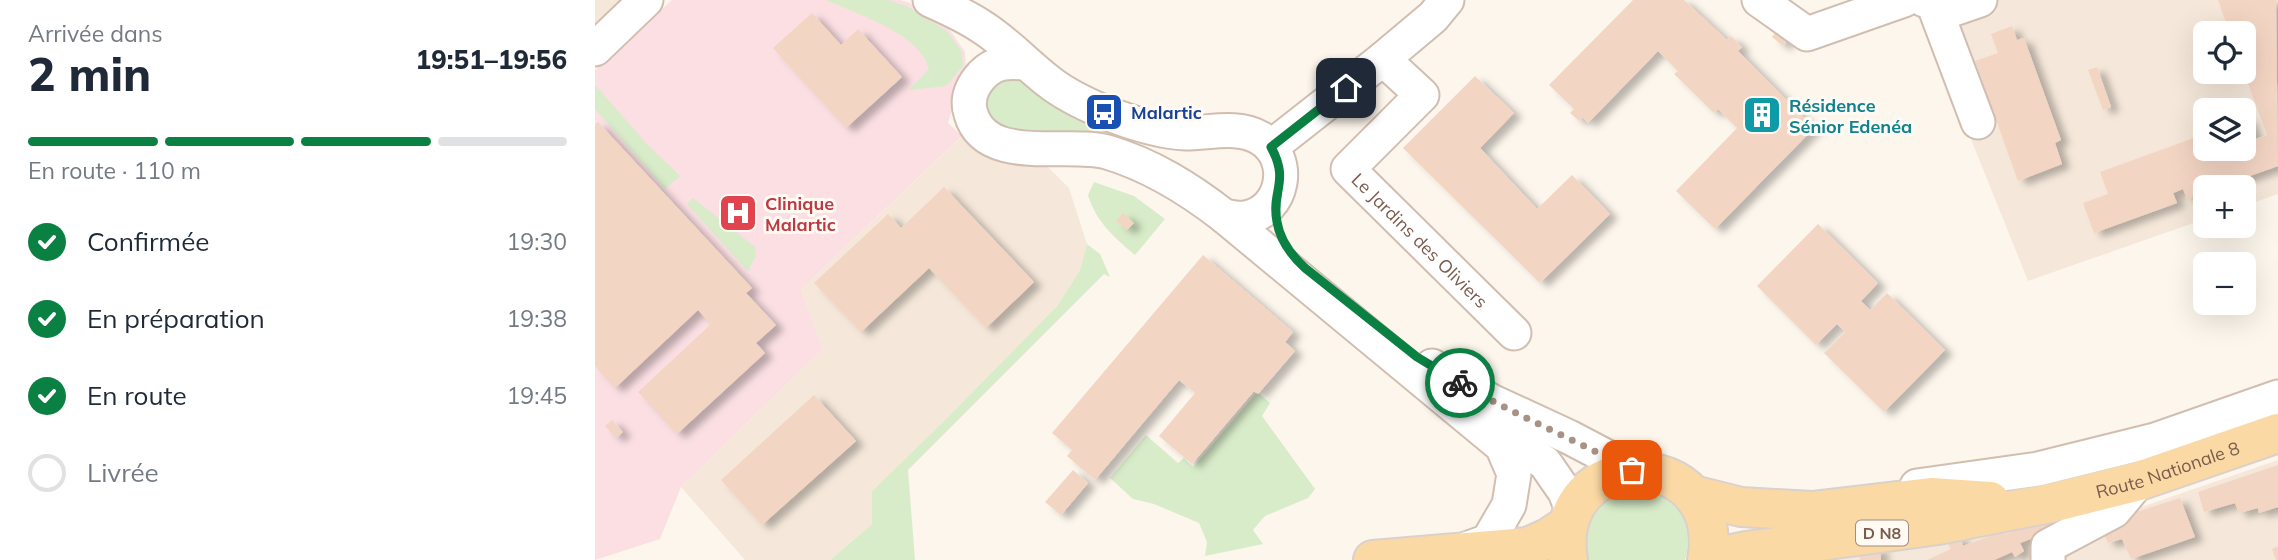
<!DOCTYPE html>
<html lang="fr">
<head>
<meta charset="utf-8">
<style>
	body { margin:0; font-family:Mulish,sans-serif; background:#f6f6f7; color:#1f2937; height:100vh; display:flex; flex-direction:column; font-size:26px; white-space:nowrap }
	* { box-sizing:border-box; margin:0 }
	p { font-size:23px; color:#747a83 }
	.icon { flex:none; width:38px; height:38px; fill:none; stroke:currentColor; stroke-width:2; stroke-linecap:round; stroke-linejoin:round }
	.map { position:relative; flex:1; overflow:hidden }
	.sheet { display:flex; flex-direction:column; background:#fff; width:595px }
	.sheet>* { flex:none }
	.tools { position:absolute; left:1598px; top:21px; display:grid; gap:14px }
	.tools a { display:grid; place-items:center; width:63px; height:63px; border-radius:10px; background:#fff; box-shadow:0 7px 28px #0002; font-size:35px }
	.pin { position:absolute; display:grid; place-items:center; width:60px; height:60px; color:#fff; margin:-30px; border-radius:14px; box-shadow:0 4px 10px #0006 }
	.courier { position:absolute; display:grid; place-items:center; width:70px; height:70px; margin:-35px; border:5px solid #0b8043; border-radius:50%; background:#fff; color:#222; box-shadow:0 2px 9px #0007 }
	.overview em { font-style:normal; font-weight:800 }
	.overview div { display:flex; flex-direction:column-reverse }
	.overview { display:flex; align-items:center; justify-content:space-between; height:119px; padding:0 28px }
	h1 { font-size:46px; font-weight:800; line-height:52px }
	.bar { display:grid; grid-template-columns:repeat(4,1fr); gap:10px 7px; align-content:center; height:84px; padding:0 28px }
	.bar i { height:9px; border-radius:5px; background:#e0e1e3 }
	.bar .selected { background:#0b8043 }
	.bar p { grid-column:span 4 }
	ol { padding:0 28px; list-style:none }
	li { display:flex; align-items:center; gap:21px; height:77px }
	li p { margin-inline-start:auto }
	li .icon { padding:7px; border-radius:50%; background:#0b8043; color:#fff; stroke-width:4 }
	li:last-child { color:#747a83 }
	li i { width:38px; height:38px; border:4px solid #e0e1e3; border-radius:50% }
	main { display:flex; flex:1; min-height:0 }
	.map>svg:first-child { display:block }
</style>
</head>
<body>
<main>
<section class="sheet">
<div class="overview"><div><h1>2 min</h1><p>Arrivée dans</p></div><em>19:51–19:56</em></div>
<div class="bar"><i class="selected"></i><i class="selected"></i><i class="selected"></i><i></i><p>En route · 110 m</p></div>
<ol>
<li><svg class="icon" aria-label="check" viewBox="0 0 24 24"><path d="M5 12l5 5 9-10"/></svg>Confirmée<p>19:30</p></li>
<li><svg class="icon" aria-label="check" viewBox="0 0 24 24"><path d="M5 12l5 5 9-10"/></svg>En préparation<p>19:38</p></li>
<li><svg class="icon" aria-label="check" viewBox="0 0 24 24"><path d="M5 12l5 5 9-10"/></svg>En route<p>19:45</p></li>
<li><i></i>Livrée</li>
</ol>
</section>
<div class="map">
<svg width="1683" height="560" viewBox="0 0 1683 560">
	<defs>
		<filter id="shadow"><feDropShadow dx="8" dy="4.5" stdDeviation="3.5" flood-color="#0004"/></filter>
	</defs>
	<rect width="100%" height="100%" fill="#fdf6ec"/>
	<g fill="#f5e8da" fill-rule="evenodd">
		<path d="M0 0H29L0 27Z"/>
		<path d="M1320 0H1683V194L1649 206 1648 187H1610V219L1433 281ZM1610 33H1648V72H1610ZM1610 110H1648V149H1610Z"/>
		<path d="M378 126 435 149 474 188 492 244 485 270 462 306 350 420 277 491V524L235 560H150L86 487 228 349 206 289Z"/>
		<path d="M1683 460V560H1216L1390 526 1529 513Z"/>
	</g>
	<path fill="#fbdfe3" d="M77 0H305L315 3 354 29 370 52 371 66 366 75 353 123 367 136 206 289 228 349 86 487 65 539 0 560V70Z"/>
	<g fill="#d8ecc9">
		<path d="M231 0H293L312 6 352 31 367 52 368 66 351 86 314 90 334 69C326 34 262 14 231 0Z"/>
		<path d="M415 73 532 128 526 148 429 138 392 118V89Z"/>
		<path d="M0 85 51 143 85 176 70 189 0 109Z"/>
		<path d="M499 182 539 196 570 219 540 255C520 238 501 222 493 195Z"/>
		<path d="M98 198 160 247 161 255 153 271 92 204Z"/>
		<path d="M492 244 505 254 515 277 509 274 313 470 320 560H235L277 524V491L350 420 462 306 485 270Z"/>
		<path d="M662 392 675 403 667 416 720 489 713 498 670 516 658 530 668 544 610 556 612 542 604 523 559 504 538 499 515 478 551 435 583 463 589 458 598 467Z"/>
		<path d="M1027 488C1037 489 1050 488 1060 491 1089 499 1098 535 1090 560H989C988 513 986 514 1027 488Z"/>
	</g>
	<g fill="#f3d5c3" filter="url(#shadow)">
		<path d="M1038 0H1089L1132 40 1136 36 1147 47 1143 51 1219 128 1120 229 1081 191 1142 128 1123 109 1119 113 1079 74 1083 71 1063 51 993 123 988 117 984 121 975 113 979 109 954 85Z"/>
		<path d="M1623 0H1681L1683 166 1624 187H1610V192L1592 199 1588 189 1578 193 1582 203 1499 233 1488 203 1513 194 1505 172 1610 134V149H1648V119L1653 118 1660 139 1672 135 1648 70V33H1635Z"/>
		<path d="M217 13 246 45 263 29 307 77 251 128 178 48Z"/>
		<path d="M1417 26 1422 40 1429 38 1466 140 1460 143 1467 164 1423 181 1380 61 1403 53 1396 34Z"/>
		<path d="M1182 30 1193 39 1188 46 1177 37Z"/>
		<path d="M1502 67 1516 107 1508 110 1493 70Z"/>
		<path d="M880 76 919 113 885 148 942 209 977 175 1015 214 945 283 808 148Z"/>
		<path d="M3 122 157 288 151 293 181 325 161 343 170 353 82 434 43 392 116 324 103 310 20 388 0 366V124Z"/>
		<path d="M349 187 439 282 391 328 334 268 266 332 219 283 293 214 306 228Z"/>
		<path d="M528 213 539 223 532 230 521 221Z"/>
		<path d="M1223 224 1283 283 1266 301 1275 310 1292 293 1350 350 1289 412 1229 353 1250 332 1242 324 1221 345 1162 286Z"/>
		<path d="M608 255 698 332 690 342 700 351 663 394 659 391 597 464 564 436 600 393 584 380 500 480 472 456 477 450 457 433Z"/>
		<path d="M219 395 261 441 167 525 126 480Z"/>
		<path d="M17 420 28 432 21 438 10 426Z"/>
		<path d="M1683 465V507L1664 513 1663 508 1644 513 1640 503 1609 512 1603 492Z"/>
		<path d="M478 470 493 483 466 515 450 502Z"/>
		<path d="M1585 498 1600 537 1536 559 1527 539 1513 543 1504 524Z"/>
		<path d="M1463 521 1466 534 1441 537 1425 543 1429 551 1420 557 1417 552 1399 560H1332L1356 549 1350 538 1365 536 1368 546 1408 531 1410 535 1420 530V527Z"/>
		<path d="M1683 546V560H1681L1677 549Z"/>
		<path d="M1285 547 1286 560H1265L1264 551Z"/>
	</g>
	<g fill="none" stroke-linecap="round" stroke-linejoin="round">
		<defs>
			<g id="minor">
				<path d="M335 0C353 8 371 16 387 27 411 42 431 64 453 81 469 94 490 104 509 112 534 122 564 132 591 133 615 133 643 125 665 138 699 158 689 212 650 218 643 219 635 217 629 216"/>
				<path d="M1164 0 1212 34 1309 0"/>
				<path d="M1329 0 1359 9 1385 0"/>
				<path d="M1338 3 1383 122"/>
				<path d="M0 49 51 0"/>
				<path id="s1" d="M788 59 827 95 753 169 919 333"/>
				<path d="M431 63C413 62 401 61 387 75 377 86 371 99 376 114 391 166 473 141 512 152 556 165 593 188 629 216L907 446 919 474 914 505 893 541 863 552"/>
				<path d="M676 147 788 59 838 17 852 0"/>
				<path d="M837 366 896 401 974 437 1037 470"/>
				<path d="M898 428 950 463 970 492 978 512"/>
				<path d="M1322 486 1443 469 1560 440 1683 397"/>
				<path d="M1453 560V546L1519 511 1544 481"/>
			</g>
			<g id="major">
				<path d="M1098 495 1146 507 1217 511 1336 497 1395 501"/>
				<path id="s2" d="M1113 559 1151 551 1343 525 1460 502 1544 481 1683 433"/>
				<path d="M778 560 933 547 953 538 973 525"/>
				<path d="M973 560C954 442 1133 442 1112 560"/>
			</g>
		</defs>
		<use href="#minor" stroke="#d1beb0" stroke-width="37"/>
		<use href="#major" stroke="#dad1cd" stroke-width="42"/>
		<use href="#minor" stroke="#fff" stroke-width="33"/>
		<use href="#major" stroke="#fbd9a5" stroke-width="38"/>
	</g>
	<g fill="none" stroke-linecap="round" stroke-linejoin="round">
		<path stroke="#a89285" stroke-width="7" stroke-dasharray="0 12.6" d="M865 383C920 415 980 440 1037 470"/>
		<path stroke="#0b8043" stroke-width="9" d="M751 88 676 147C695 182 676 190 682 222 685 240 697 256 710 268L822 357 865 383"/>
	</g>
	<defs>
		<symbol id="bus-square" viewBox="-11 -11 22 22"><rect x="-9" y="-9" width="18" height="18" rx="4" fill="#1a4fb4" stroke="#fffaf3"/><path d="M-5-6H5V4H4V6H2V4H-2V6H-4V4H-5ZM-3.5-4V0h7V-4ZM-3.5 1.2v1.5H-2V1.2ZM2 1.2v1.5H3.5V1.2Z" fill="#fff"/></symbol>
		<symbol id="building-square" viewBox="-11 -11 22 22"><rect x="-9" y="-9" width="18" height="18" rx="4" fill="#0f9aa8" stroke="#fffaf3"/><path d="M-4-6H4V6H1V3H-1V6H-4ZM-2.5-4.3h1.7v1.8h-1.7ZM.8-4.3h1.7v1.8H.8ZM-2.5-1h1.7V.8h-1.7ZM.8-1h1.7V.8H.8Z" fill="#fff"/></symbol>
		<symbol id="hospital-square" viewBox="-11 -11 22 22"><rect x="-9" y="-9" width="18" height="18" rx="4" fill="#e0444e" stroke="#fffaf3"/><path d="M-5-5h3v3.5h4V-5h3V5h-3V1.5h-4V5h-3Z" fill="#fff"/></symbol>
	</defs>
	<g fill-rule="evenodd">
		<use href="#bus-square" x="487" y="90" width="44" height="44"/>
		<use href="#building-square" x="1145" y="93" width="44" height="44"/>
		<use href="#hospital-square" x="121" y="191" width="44" height="44"/>
	</g>
	<g text-anchor="middle" dominant-baseline="central" stroke-width="6" stroke-linejoin="round" paint-order="stroke">
		<rect fill="#fffaf3" stroke="#a28b7f" stroke-width="2" x="1261" y="520.5" width="52" height="25" rx="5"/>
		<g font-size="16" font-weight="bold" fill="#7a5c4d">
			<text x="1287" y="533">D N8</text>
		</g>
		<g font-size="18" font-weight="bold" fill="#0d838f" stroke="#fffaf3" text-anchor="start">
			<text x="1194" y="105">Résidence<tspan x="1194" dy="21">Sénior Edenéa</tspan></text>
		</g>
		<g font-size="18" font-weight="bold" fill="#164399" stroke="#fffaf3" text-anchor="start">
			<text x="536" y="112">Malartic</text>
		</g>
		<g font-size="18" font-weight="bold" fill="#be3a42" stroke="#fffaf3" text-anchor="start">
			<text x="170" y="203">Clinique<tspan x="170" dy="21">Malartic</tspan></text>
		</g>
		<g font-size="18" fill="#7a5c4d" stroke="#fffaf3">
			<text stroke="none"><textPath href="#s1" startOffset="259">Le Jardins des Oliviers</textPath></text>
			<text stroke="none"><textPath href="#s2" startOffset="469">Route Nationale 8</textPath></text>
		</g>
	</g>
</svg>
<div class="tools">
<a><svg class="icon" aria-label="locate" viewBox="0 0 24 24"><circle cx="12" cy="12" r="6"/><path d="M12 2v4M12 18v4M2 12h4M18 12h4"/></svg></a>
<a><svg class="icon" aria-label="layers" viewBox="0 0 24 24"><path d="M12 4l9 5-9 5-9-5zM3 14l9 5 9-5"/></svg></a>
<a>+</a>
<a>−</a>
</div>
<div class="pin" style="left:1037px;top:470px;background:#ea580c"><svg class="icon" aria-label="bag" viewBox="0 0 24 24"><path d="M5 8h14l-1 12H6zM9 8a3 3 0 0 1 6 0"/></svg></div>
<div class="pin" style="left:751px;top:88px;background:#1f2937"><svg class="icon" aria-label="home" viewBox="0 0 24 24"><path d="M3 11l9-7 9 7M6 9v11h12V9"/></svg></div>
<div class="courier" style="left:865px;top:383px"><svg class="icon" aria-label="bike" viewBox="0 0 24 24"><circle cx="6" cy="16" r="4"/><circle cx="18" cy="16" r="4"/><path d="M6 16l4-8h5l3 8M10 8l3 8H6M13 5h3"/></svg></div>
</div>
</main>
</body>
</html>
